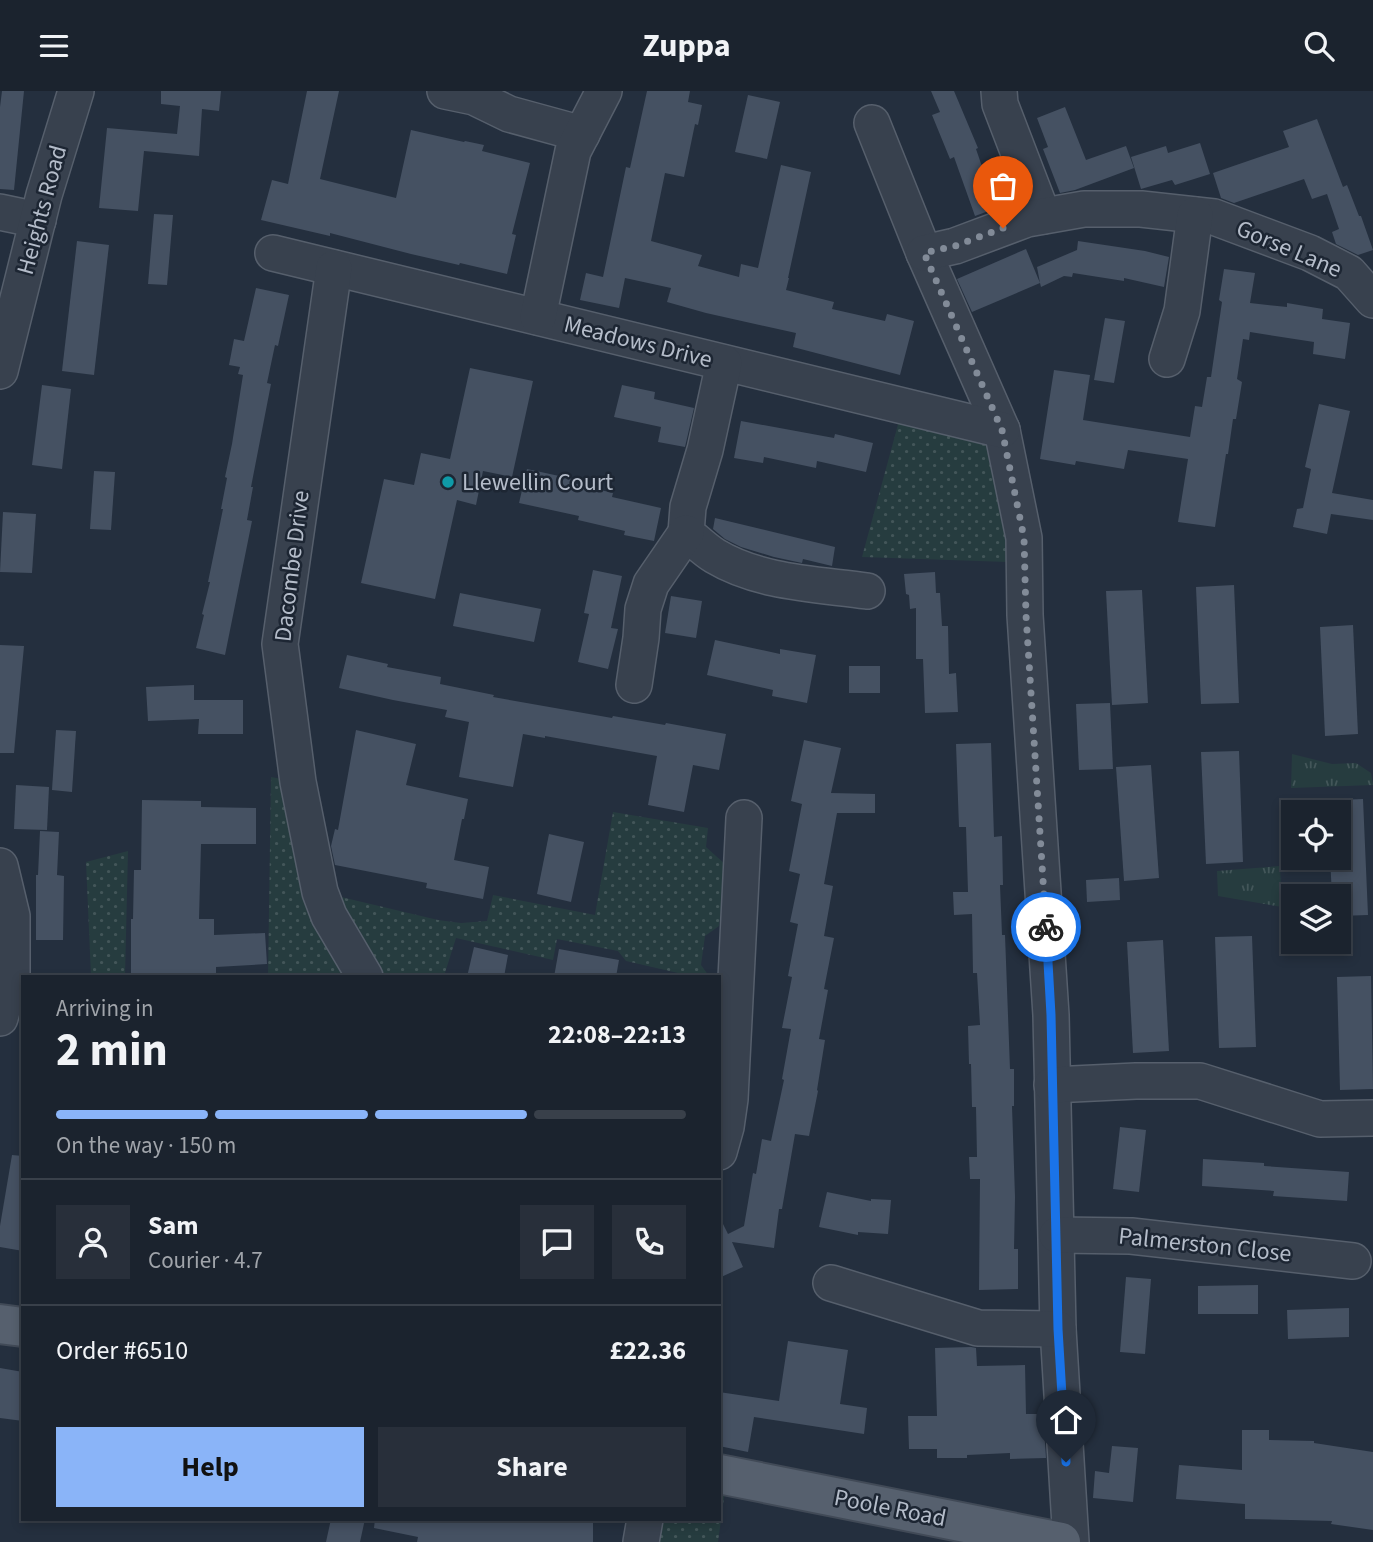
<!DOCTYPE html>
<html lang="en">
<head>
<meta charset="utf-8">
<style>
	body { margin:0; font-family:"Source Sans 3",sans-serif; background:#282f3a; color:#f1f3f6; height:100vh; display:flex; flex-direction:column; font-size:26px; white-space:nowrap }
	* { box-sizing:border-box; margin:0 }
	p { font-size:23px; color:#a0a4aa }
	.icon { flex:none; width:38px; height:38px; fill:none; stroke:currentColor; stroke-width:2; stroke-linecap:round; stroke-linejoin:round }
	.map { position:relative; flex:1; overflow:hidden }
	.drawer { position:absolute; left:21px; top:884px; width:700px; height:546px; display:flex; flex-direction:column; background:#1b232e; border-radius:0px; box-shadow:0 4px 10px #0003,0 0 0 2px #39404a }
	.drawer>* { flex:none }
	.fabs { position:absolute; left:1281px; top:709px; display:grid; gap:14px }
	.fabs a { display:grid; place-items:center; width:70px; height:70px; border-radius:0px; background:#1b232e; box-shadow:0 4px 10px #0003,0 0 0 2px #39404a; font-size:35px }
	.pin { position:absolute; display:grid; place-items:center; width:60px; height:60px; color:#fff; margin:-72px -30px; border-radius:50% 50% 50% 0; rotate:-45deg; box-shadow:0 0 7px #0007 }
	.pin .icon { rotate:45deg }
	.courier { position:absolute; display:grid; place-items:center; width:70px; height:70px; margin:-35px; border:5px solid #1a73e8; border-radius:50%; background:#fff; color:#222; box-shadow:0 2px 9px #0007 }
	.headline em { font-style:normal; font-weight:700 }
	.headline div { display:flex; flex-direction:column-reverse }
	.headline { display:flex; align-items:center; justify-content:space-between; height:119px; padding:0 35px }
	h1 { font-size:46px; font-weight:700; line-height:52px }
	.bar { display:grid; grid-template-columns:repeat(4,1fr); gap:10px 7px; align-content:center; height:84px; padding:0 35px }
	.bar i { height:9px; border-radius:5px; background:#39404a }
	.bar .on { background:#8ab4f8 }
	.bar p { grid-column:span 4 }
	.line { display:flex; align-items:center; gap:18px; padding:0 35px; border-top:2px solid #39404a }
	.line div { flex:1 }
	.round { display:grid; place-items:center; flex:none; width:74px; height:74px; border-radius:0px; background:#282f3a }
	.cta { display:flex; gap:14px; margin-top:auto; padding:14px 35px }
	.cta a { flex:1; height:80px; border-radius:0px; background:#8ab4f8; color:#111; font-size:28px; font-weight:700; line-height:80px; text-align:center }
	.cta a+a { background:#282f3a; color:#f1f3f6 }
	header { display:flex; justify-content:space-between; align-items:center; height:91px; padding:0 35px; background:#1b232e; font-size:32px; font-weight:700 }
	.map>svg:first-child { display:block }
</style>
</head>
<body>
<header><svg class="icon" aria-label="menu" viewBox="0 0 24 24"><path d="M4 6h16M4 12h16M4 18h16"/></svg>Zuppa<svg class="icon" aria-label="search" viewBox="0 0 24 24"><circle cx="10" cy="10" r="6"/><path d="M15 15l6 6"/></svg></header>
<div class="map">
<svg width="1373" height="1451" viewBox="0 0 1373 1451">
	<defs>
		<pattern id="grass-dots" width="8" height="8" patternUnits="userSpaceOnUse" patternTransform="scale(1.75)"><rect width="8" height="8" fill="#263c3f"/><path d="M2 2h.1M6 6h.1" fill="none" stroke="#435659" stroke-width="1.8" stroke-linecap="round"/></pattern>
		<pattern id="park-tufts" width="24" height="20" patternUnits="userSpaceOnUse" patternTransform="scale(1.75)"><rect width="24" height="20" fill="#263c3f"/><path d="M3 7l-1-3M5 7V3M7 7l1-3M15 17l-1-3M17 17v-4M19 17l1-3" fill="none" stroke="#435659"/></pattern>
	</defs>
	<rect width="100%" height="100%" fill="#242f3e"/>
	<g fill="url(#grass-dots)">
		<path d="M903 315 1002 339 1008 471 862 466Z"/>
		<path d="M271 686 298 691 320 801 438 829 461 832 487 830 493 804 595 824 613 721 708 737 706 756 726 774 719 835 705 845 701 874 709 885H691L626 870 618 860 557 848 553 869 456 847 444 885 268 886Z"/>
		<path d="M128 760 125 885H91L86 771Z"/>
		<path d="M719 1383 727 1385 718 1451H641L645 1428H719Z"/>
	</g>
	<g fill="url(#park-tufts)">
		<path d="M1292 663 1332 673 1356 672 1371 682 1373 694 1291 697Z"/>
		<path d="M1280 775 1282 816 1218 805 1217 780Z"/>
	</g>
	<g fill="#455162">
		<path d="M2 0H24L14 99 0 98V16Z"/>
		<path d="M161 0H221L219 20 202 18 199 65 144 60 138 120 99 117 107 37 177 43 180 15 161 13Z"/>
		<path d="M307 0H339L320 88 396 107 411 39 464 51 465 50 484 54 482 60 530 72 512 143 516 144 507 183 460 172 459 174 411 163 330 142V145L261 129 272 89 288 93Z"/>
		<path d="M647 0H690L688 11 702 14 698 34 695 33 684 86 665 82 651 150 702 164 698 175 739 186 741 173 758 177 781 74 811 81 788 187H789L786 199 834 211 832 218 885 230 887 223 914 230 900 284 793 256 796 242 706 222 667 211 671 197 625 187 619 217 580 209 586 182 603 186 626 76 630 77Z"/>
		<path d="M931 0H954L978 57 976 58 989 96 995 94 1002 115 975 125 954 66 950 68 932 24 940 21Z"/>
		<path d="M748 4 780 11 767 68 735 61Z"/>
		<path d="M1065 16 1086 69 1126 55 1134 77 1075 99 1060 102 1043 58 1048 56 1037 27Z"/>
		<path d="M1317 28 1343 96 1347 94 1359 125H1361L1373 159 1358 164 1336 153 1332 141 1339 138 1327 103 1312 108 1304 88 1234 112 1221 107 1213 82 1289 56 1283 40Z"/>
		<path d="M1200 52 1210 83 1175 94 1172 89 1141 98 1131 66 1166 55 1168 62Z"/>
		<path d="M154 123 173 124 167 194 148 193Z"/>
		<path d="M77 150 109 154 94 284 62 280Z"/>
		<path d="M1078 150 1145 160 1169 166 1164 196 1124 187V190L1073 182 1072 186 1064 185 1041 196 1040 192 972 221 957 188 1026 158 1040 192 1037 176 1077 159Z"/>
		<path d="M1224 178 1255 182 1250 212 1287 216V212L1323 218 1322 228 1350 232 1345 268 1313 263 1314 251 1250 241 1249 249 1243 248 1237 288 1242 291 1236 328H1233L1228 363H1226L1215 436 1178 431 1188 368 1128 359 1124 378 1076 370 1075 374 1040 368 1054 279 1090 284 1083 329 1190 346 1195 315 1202 316 1207 286H1211L1222 211 1219 209Z"/>
		<path d="M256 197 289 204 278 255 275 254 267 292 271 293 251 396H253L247 429 252 430 225 564 196 557 204 524 202 523 210 491H208L223 418H221L227 387 225 386 232 353 243 284 238 283 240 276 229 274 234 248 244 250Z"/>
		<path d="M1105 227 1125 230 1114 292 1094 289Z"/>
		<path d="M470 277 533 290 512 386 483 380 476 414 457 409 435 508 361 492 384 388 414 394 421 362 450 368Z"/>
		<path d="M42 294 71 298 62 378 32 374Z"/>
		<path d="M622 294 655 301 654 308 694 317 685 356 658 351 661 336 614 326Z"/>
		<path d="M1319 313 1350 320 1332 402 1373 409V429L1331 423 1327 443 1293 436 1297 418 1303 417 1311 378 1305 376Z"/>
		<path d="M741 330 834 347 835 343 873 352 866 381 817 370 816 377 764 366 763 372 734 367Z"/>
		<path d="M527 378 573 388 572 392 613 402 612 406 661 417 654 450 624 444 625 440 578 429 579 425 519 412Z"/>
		<path d="M94 380 115 381 111 439 90 438Z"/>
		<path d="M3 421 36 423 32 482 0 481Z"/>
		<path d="M715 427 835 456 832 475 803 468 802 472 774 466 741 456 725 448 713 438Z"/>
		<path d="M593 479 622 485 611 537 618 538 608 578 578 571 589 523 584 522Z"/>
		<path d="M935 481 936 502H940L942 535H948L949 583 956 582 958 621 925 622 923 568H916V517L910 518 909 504 906 503 904 483Z"/>
		<path d="M1234 494 1239 612 1201 613 1196 496Z"/>
		<path d="M1142 499 1148 612 1112 614 1106 500Z"/>
		<path d="M460 502 541 518 534 551 453 535Z"/>
		<path d="M671 505 702 510 696 547 665 542Z"/>
		<path d="M1353 534 1358 643 1325 645 1320 536Z"/>
		<path d="M715 549 780 563V558L816 564 807 612 772 605 773 599 707 584Z"/>
		<path d="M0 554 24 555 14 662H0Z"/>
		<path d="M347 564 388 573 387 576 441 586 440 593 494 604 493 606 612 627 613 625 665 634 666 632 726 643 719 679 693 674 684 721 648 714 657 665 545 645V647L523 643 513 696 459 686 469 631 445 626 447 619 393 609 339 597Z"/>
		<rect x="849" y="575" width="31" height="27"/>
		<path d="M194 594V609H243V643H198L199 628 148 630 146 596Z"/>
		<path d="M1110 612 1113 678 1079 679 1076 613Z"/>
		<path d="M56 639 76 640 72 701 52 699Z"/>
		<path d="M356 639 416 653 406 694 468 708 464 728H462L454 769 489 776 483 808 426 797 427 792 335 774 331 755 335 738 338 739Z"/>
		<path d="M804 649 841 657 831 702 875 703V722H837L824 793 833 795 824 845 834 847 824 898 828 899 819 948 825 949 817 999 818 1000 809 1045 795 1043 782 1118H779L774 1157 732 1151 743 1176 719 1187V1125L728 1143 744 1135 753 1082 756 1083 762 1048 771 1050 784 989 782 988 791 938 782 937 792 886 788 885 798 833 790 831 800 783 789 780 802 713 791 710Z"/>
		<path d="M991 652 994 746 1002 745 1003 794H1000L1002 844H1005L1010 978H1014V1015H1012L1015 1106 1014 1158H1018V1198L979 1199 980 1088H970L969 1066H977L976 1016H972L971 973H969L968 935 980 934 977 882H973L972 823 954 824 953 801H968L966 736H959L956 653Z"/>
		<path d="M1239 660 1243 771 1206 773 1201 661Z"/>
		<path d="M1151 674 1159 787 1124 790 1116 676Z"/>
		<path d="M16 694 49 696 47 739 14 738Z"/>
		<path d="M1363 708 1368 824 1339 825V805H1332L1330 766H1339V709Z"/>
		<path d="M142 709 201 710V716L256 717V753H201L199 828H214V844L265 842 267 873 216 876V886H131V828H133L134 779H141Z"/>
		<path d="M40 740 59 741 57 784 64 785 63 849H36V784H38Z"/>
		<path d="M549 743 584 751 571 811 537 803Z"/>
		<path d="M1119 787 1120 809 1087 811 1086 789Z"/>
		<path d="M1252 845 1256 956 1219 957 1215 846Z"/>
		<path d="M1163 849 1169 960 1133 962 1127 851Z"/>
		<path d="M474 856 508 864 504 886H467Z"/>
		<path d="M559 858 619 869 616 886H554Z"/>
		<path d="M1371 885 1373 998 1340 999 1337 886Z"/>
		<path d="M1120 1036 1146 1039 1139 1101 1113 1098Z"/>
		<path d="M12 1064 23 1065V1160L0 1156V1135Z"/>
		<path d="M1203 1068 1264 1072V1075L1349 1081 1347 1110 1273 1105 1274 1100 1202 1095Z"/>
		<path d="M827 1101 871 1110V1108L891 1109 888 1143 858 1141V1144L819 1136Z"/>
		<path d="M1126 1186 1151 1188 1145 1263 1120 1261Z"/>
		<path d="M1258 1194V1223H1198V1195Z"/>
		<path d="M1349 1217V1246L1288 1248 1287 1219Z"/>
		<path d="M788 1250 848 1259 840 1313 867 1317 864 1343 754 1326 748 1361 719 1355V1301L779 1310Z"/>
		<path d="M971 1256 976 1257 977 1275 1025 1274 1026 1323H1043L1046 1367 1010 1368V1362L967 1364V1367H937V1358H909L908 1325H937L935 1257Z"/>
		<path d="M0 1277 23 1281V1330L0 1327Z"/>
		<path d="M1242 1339H1269V1349L1314 1350V1352L1373 1361V1439L1331 1433 1332 1430 1245 1428V1413L1176 1408 1179 1374 1242 1379Z"/>
		<path d="M1112 1355 1138 1357 1133 1411 1093 1407 1095 1380 1109 1382Z"/>
		<path d="M331 1428H365L360 1451H326Z"/>
		<path d="M375 1428H593V1451H417L418 1446 374 1437Z"/>
	</g>
	<g fill="none" stroke-linecap="round" stroke-linejoin="round">
		<defs>
			<g id="minor">
				<path d="M445 0 474 6 509 23 582 43"/>
				<path d="M999 0 1000 13 1043 125"/>
				<path d="M872 32 924 162 1002 339 1024 447 1025 524 1051 924 1058 1238 1071 1451"/>
				<path d="M0 121 38 129"/>
				<path d="M273 162 1002 339"/>
				<path d="M924 162 955 155 1027 128 1084 118H1141L1214 126 1310 162 1349 182 1373 209"/>
				<path d="M334 177 280 553 298 691 320 801 329 825 365 886"/>
				<path d="M538 226 573 60 604 0"/>
				<path d="M1167 268 1182 220 1195 124"/>
				<path d="M724 272 705 359 688 416 686 442C695 449 705 459 715 465 760 492 817 493 867 500"/>
				<path d="M0 280 44 104 76 0"/>
				<path d="M634 594 641 547 643 518 651 493 686 442"/>
				<path d="M0 775 12 825V883L0 927"/>
				<path d="M1052 994 1136 990H1200L1320 1028 1373 1027"/>
				<path d="M719 1061 726 1036 730 1008 744 727"/>
				<path d="M1057 1144 1131 1145 1353 1170"/>
				<path d="M831 1192 978 1237 1058 1238"/>
				<path d="M641 1451 645 1428"/>
			</g>
			<g id="major">
				<path d="M0 1233 23 1236"/>
				<path d="M719 1383 1061 1451"/>
			</g>
		</defs>
		<use href="#minor" stroke="#565f6c" stroke-width="38"/>
		<use href="#major" stroke="#414a57" stroke-width="42"/>
		<use href="#minor" stroke="#38414e" stroke-width="35"/>
		<use href="#major" stroke="#56606e" stroke-width="38"/>
	</g>
	<g fill="none" stroke-linecap="round" stroke-linejoin="round">
		<path stroke="#828b98" stroke-width="7" stroke-dasharray="0 12.6" d="M1003 137 955 155 924 162 1002 339 1024 447 1026 524 1046 836"/>
		<path stroke="#1a73e8" stroke-width="9" d="M1046 836 1051 924 1058 1238 1066 1371"/>
	</g>
	<circle fill="#0f9aa8" stroke="#1d2633" stroke-width="2.5" cx="448" cy="391" r="7"/>
	<g text-anchor="middle" dominant-baseline="central" stroke-width="5" stroke-linejoin="round" paint-order="stroke">
		<g font-size="24" fill="#b4bcc9" stroke="#1d2633">
			<text transform="translate(42 119) rotate(-75)">Heights Road</text>
			<text transform="translate(1289 158) rotate(23)">Gorse Lane</text>
			<text transform="translate(638 251) rotate(14)">Meadows Drive</text>
			<text transform="translate(292 475) rotate(-83)">Dacombe Drive</text>
			<text transform="translate(1205 1154) rotate(6)">Palmerston Close</text>
			<text transform="translate(890 1417) rotate(11)">Poole Road</text>
		</g>
		<g font-size="24" fill="#b4bcc9" stroke="#1d2633" text-anchor="start">
			<text x="462" y="391">Llewellin Court</text>
		</g>
	</g>
</svg>
<div class="fabs">
<a><svg class="icon" aria-label="locate" viewBox="0 0 24 24"><circle cx="12" cy="12" r="6"/><path d="M12 2v4M12 18v4M2 12h4M18 12h4"/></svg></a>
<a><svg class="icon" aria-label="layers" viewBox="0 0 24 24"><path d="M12 4l9 5-9 5-9-5zM3 14l9 5 9-5"/></svg></a>
</div>
<div class="pin" style="left:1003px;top:137px;background:#ea580c"><svg class="icon" aria-label="bag" viewBox="0 0 24 24"><path d="M5 8h14l-1 12H6zM9 8a3 3 0 0 1 6 0"/></svg></div>
<div class="pin" style="left:1066px;top:1371px;background:#1f2937"><svg class="icon" aria-label="home" viewBox="0 0 24 24"><path d="M3 11l9-7 9 7M6 9v11h12V9"/></svg></div>
<div class="courier" style="left:1046px;top:836px"><svg class="icon" aria-label="bike" viewBox="0 0 24 24"><circle cx="6" cy="16" r="4"/><circle cx="18" cy="16" r="4"/><path d="M6 16l4-8h5l3 8M10 8l3 8H6M13 5h3"/></svg></div>
<section class="drawer">
<div class="headline"><div><h1>2 min</h1><p>Arriving in</p></div><em>22:08–22:13</em></div>
<div class="bar"><i class="on"></i><i class="on"></i><i class="on"></i><i></i><p>On the way · 150 m</p></div>
<div class="line" style="height:126px"><a class="round"><svg class="icon" aria-label="person" viewBox="0 0 24 24"><circle cx="12" cy="8" r="4"/><path d="M4 21q1-7 8-7t8 7"/></svg></a><div><b>Sam</b><p>Courier · 4.7</p></div><a class="round"><svg class="icon" aria-label="chat" viewBox="0 0 24 24"><path d="M4 5h16v11H9l-5 4z"/></svg></a><a class="round"><svg class="icon" aria-label="phone" viewBox="0 0 24 24"><path d="M5 4h4l2 5-3 2q2 4 5 5l2-3 5 2v4C11 20 4 13 5 4z"/></svg></a></div>
<div class="line" style="height:91px"><div>Order #6510</div><b>£22.36</b></div>
<div class="cta"><a>Help</a><a>Share</a></div>
</section>
</div>
</body>
</html>
